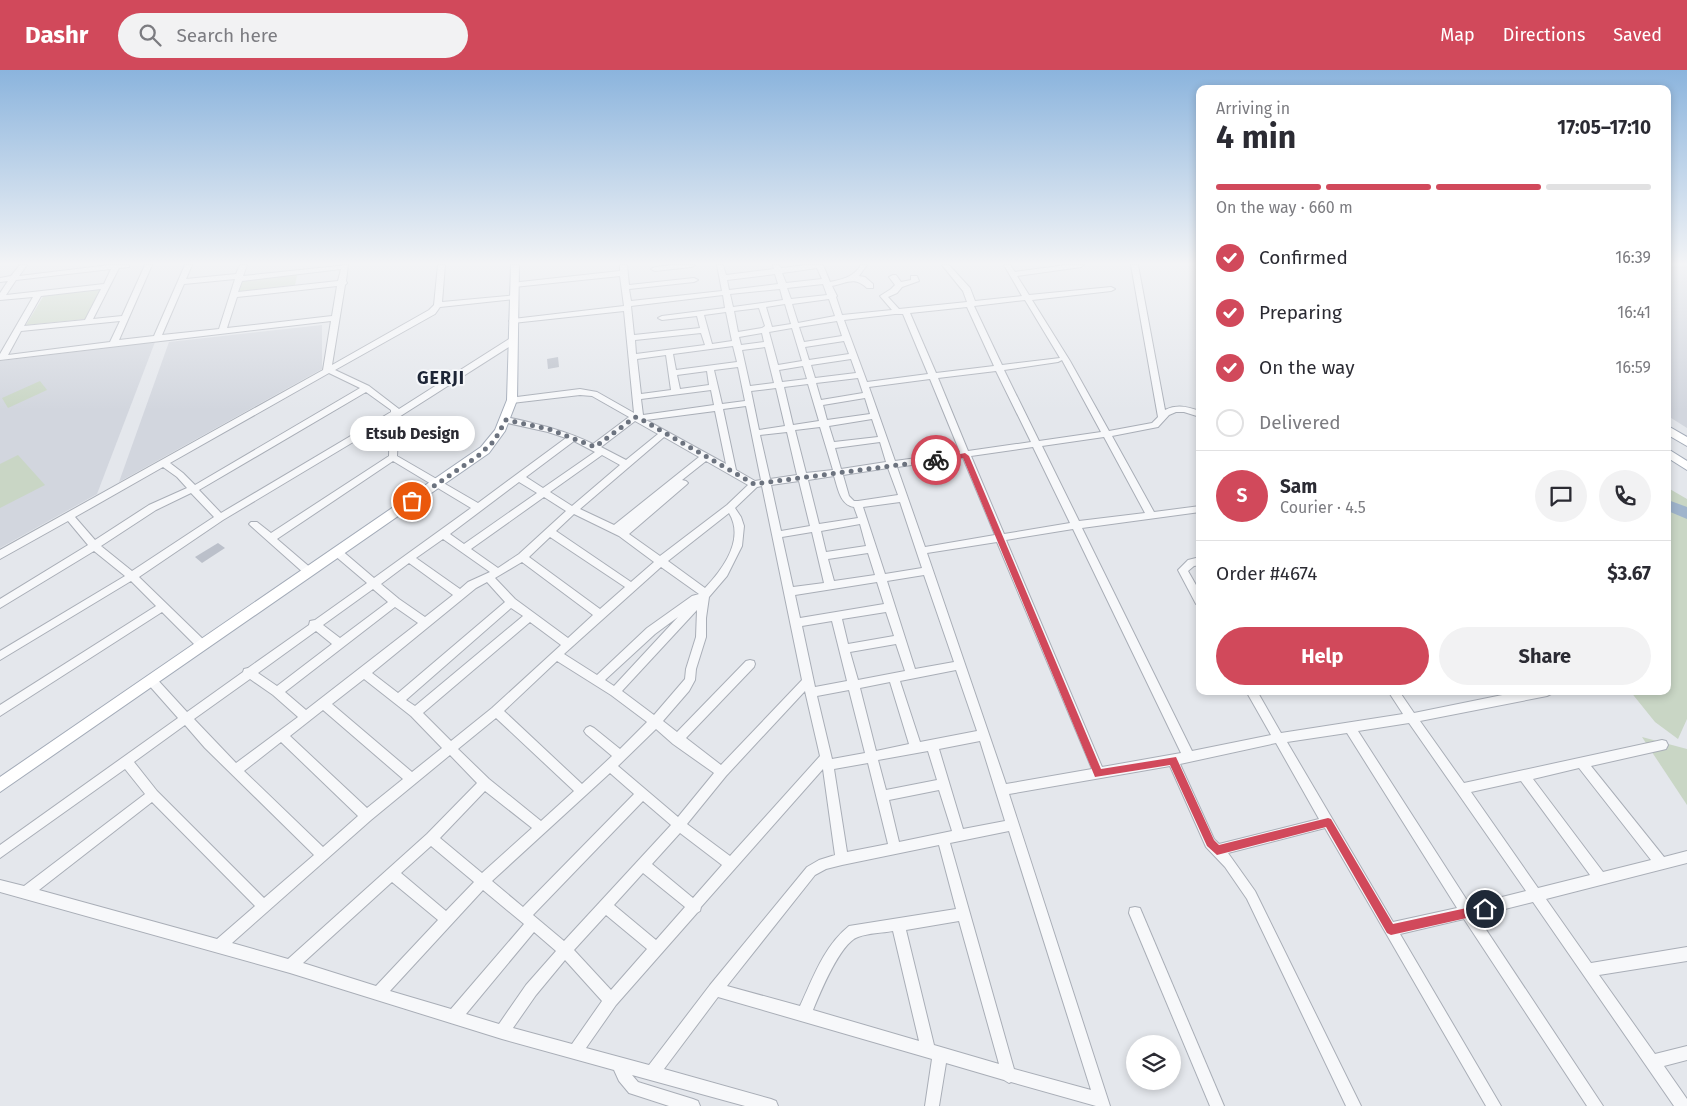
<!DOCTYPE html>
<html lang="en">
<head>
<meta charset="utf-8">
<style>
	body { margin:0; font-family:"Fira Sans",sans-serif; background:#f2f2f3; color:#2b2b33; height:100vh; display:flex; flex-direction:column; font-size:19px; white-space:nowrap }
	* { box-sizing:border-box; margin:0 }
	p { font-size:16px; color:#7c7c81 }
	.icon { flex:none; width:28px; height:28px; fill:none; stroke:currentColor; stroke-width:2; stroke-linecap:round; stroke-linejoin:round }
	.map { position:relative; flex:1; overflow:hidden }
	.drawer { position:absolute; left:1196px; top:15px; width:475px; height:610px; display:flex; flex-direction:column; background:#fff; border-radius:10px; box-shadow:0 2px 8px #0003 }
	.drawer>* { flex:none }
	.buttons { position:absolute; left:1126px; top:965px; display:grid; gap:10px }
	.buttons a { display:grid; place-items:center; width:55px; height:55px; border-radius:50%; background:#fff; box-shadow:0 2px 8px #0003; font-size:25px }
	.pin { position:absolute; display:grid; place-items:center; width:42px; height:42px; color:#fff; margin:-21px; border:2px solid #fff; border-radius:50%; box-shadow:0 1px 5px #0007 }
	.courier { position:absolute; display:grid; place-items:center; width:50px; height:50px; margin:-25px; border:4px solid #d1495b; border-radius:50%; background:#fff; color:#222; box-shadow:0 1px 6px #0007 }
	.bubble { position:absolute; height:35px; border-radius:18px; background:#fff; box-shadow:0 2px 8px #0003; font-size:16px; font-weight:700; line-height:35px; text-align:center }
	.headline em { font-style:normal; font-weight:700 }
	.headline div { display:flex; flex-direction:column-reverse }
	.headline { display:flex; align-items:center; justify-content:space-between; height:85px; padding:0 20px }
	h1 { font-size:32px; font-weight:700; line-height:38px }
	.bar { display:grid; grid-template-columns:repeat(4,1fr); gap:8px 5px; align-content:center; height:60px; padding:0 20px }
	.bar i { height:6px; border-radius:4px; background:#e1e1e2 }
	.bar .current { background:#d1495b }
	.bar p { grid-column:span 4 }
	.line { display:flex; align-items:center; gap:12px; padding:0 20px; border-top:1px solid #e1e1e2 }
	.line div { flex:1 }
	.round { display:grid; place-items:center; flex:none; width:52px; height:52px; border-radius:26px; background:#f2f2f3 }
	ol { padding:0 20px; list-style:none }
	li { display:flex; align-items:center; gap:15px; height:55px }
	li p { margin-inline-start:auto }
	li .icon { padding:5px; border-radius:50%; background:#d1495b; color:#fff; stroke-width:4 }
	li:last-child { color:#7c7c81 }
	li i { width:28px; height:28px; border:2px solid #e1e1e2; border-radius:50% }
	.primary-button { display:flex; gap:10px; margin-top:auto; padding:10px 20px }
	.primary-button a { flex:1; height:58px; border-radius:30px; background:#d1495b; color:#fff; font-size:20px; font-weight:700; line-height:58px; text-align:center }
	.primary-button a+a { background:#f2f2f3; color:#2b2b33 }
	header { display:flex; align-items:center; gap:30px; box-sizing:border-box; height:70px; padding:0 25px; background:#d1495b; color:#fff }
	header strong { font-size:24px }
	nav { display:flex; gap:28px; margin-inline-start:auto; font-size:18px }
	.search { width:350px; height:45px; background:#f2f2f3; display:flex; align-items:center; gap:12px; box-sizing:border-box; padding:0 18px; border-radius:28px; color:#7c7c81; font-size:19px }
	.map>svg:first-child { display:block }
</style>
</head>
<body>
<header>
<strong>Dashr</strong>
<div class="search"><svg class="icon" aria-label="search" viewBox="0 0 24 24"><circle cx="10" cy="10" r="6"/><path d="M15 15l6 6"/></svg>Search here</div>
<nav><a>Map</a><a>Directions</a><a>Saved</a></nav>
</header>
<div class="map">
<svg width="1687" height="1036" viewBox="0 0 1687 1036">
	<rect width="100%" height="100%" fill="#e4e7ec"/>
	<g fill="#d2d6de">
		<path d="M1668 195H1687V358L1668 346Z"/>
		<path d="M322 255V299L119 412 169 272Z"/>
		<path d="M155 272 97 424 0 478V291Z"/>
	</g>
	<g fill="#c9d6c5">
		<path d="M298 201 295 215 236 222 240 208Z"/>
		<path d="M101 219 86 249 26 255 44 225Z"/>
		<path d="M40 311 47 320 8 338 2 328Z"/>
		<path d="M18 385 45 415 0 438V394Z"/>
		<path d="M1668 418 1687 429V649L1678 669 1655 652 1630 621H1668Z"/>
		<path d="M1642 667 1687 679V735Z"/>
	</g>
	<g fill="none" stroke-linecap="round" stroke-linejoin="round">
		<path fill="#9fb4cc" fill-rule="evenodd" d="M1668 430 1687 437V449L1668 441Z"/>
	</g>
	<g fill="#bbc0ca">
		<path d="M558 287 559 297 548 299 547 289Z"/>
		<path d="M218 473 225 478 202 493 195 487Z"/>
	</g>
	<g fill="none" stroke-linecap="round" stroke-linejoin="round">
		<defs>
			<g id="minor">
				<path d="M20 195H27L19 206 110 195H129V197L119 198 93 249 122 246 145 195H152L119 270 154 266 185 195H192L186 209 236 204 240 195H247L243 206 348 195 346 211 347 213 345 215 332 295 429 240 434 235 438 195H445L442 232 517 225V229H514L440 237 435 244 335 300 369 316 399 339 509 269H515V273L399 347 397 386 478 433 566 368 548 362 503 352V348L506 347C537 354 565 360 593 374L629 347 592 326 580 325 512 333 508 330 509 328 580 319 597 322 634 343 624 241 513 253 509 251 513 249 624 236 620 206 514 217H511V213L620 201V195H627L629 215 694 208 698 210 694 212 629 219 631 231 722 221 717 195H723L726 205 774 199 773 195H779L781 198 807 195H823L830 212C843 209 854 207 861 195H867L859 206 865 207 873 214V218H867C854 206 847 213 832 216L837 226 836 227 842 245 892 240 880 226 891 219 895 215 889 207 893 205H896L901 212 911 210V206H917L919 211 902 217 897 223 888 227 899 239 967 232 963 221 942 195H949L970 218 975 231 1022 226 1004 195H1010L1015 202 1066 195H1084L1081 197 1017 206 1029 225 1111 217 1115 219 1111 221 1032 230 1070 291 1109 361 1152 353 1158 347 1131 195H1138L1165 340C1178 334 1187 337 1200 341V347L1184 342H1176L1169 345 1158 357 1112 366 1154 442 1200 436V442L1082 458 1192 681 1271 665 1246 621H1257L1281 663 1403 644 1388 621H1399L1414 643 1522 621H1552L1551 624 1547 626 1420 651 1464 713 1662 670 1666 671 1668 675 1666 679 1662 680 1591 696 1664 787 1687 781V793L1546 829 1591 893 1687 877V891L1599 905 1655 984 1687 976V990L1664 996 1687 1029V1036H1674L1533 832 1477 846 1603 1036H1587L1464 849 1400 864 1501 1036H1486L1325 758 1228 783 1255 821 1361 1036H1346L1247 829 1225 797 1206 777 1170 696 1009 724 1110 1036H1096L1011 1012 1009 1013 1004 1010 946 993 939 1036H925L932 989 718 927 664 999 771 1029 776 1031 778 1036H745L632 1005 638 1012 693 1029 698 1031 700 1036H669L629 1023 619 1011 614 1000 502 969 290 903 0 822V810L24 816 145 724 125 699 0 788V775L178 648 147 613 146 610 147 607 151 605 155 607 187 642 243 602 244 599 248 598 309 555 310 551 315 550 367 513 334 485 332 482 334 479H340L374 508 471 438 393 391 277 469 312 499 314 502 309 506 306 505 251 456 249 454 251 452H257L271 463 389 386 390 350 223 450 139 507 206 572 207 575 206 578 202 579 198 578 162 542 0 646V635L156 536 131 511 0 590V581L125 506 94 481 0 538V529L88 475 68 451 0 489V480L323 300 331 251 0 290V284L33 227 0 230V223L8 211 0 212V208L11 206ZM817 198 822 209 786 213 782 203ZM111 199 104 214 6 225 16 210ZM341 199 338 211 238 222 242 211ZM775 204 778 214 729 220 727 210ZM235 209 219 259 162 265 184 214ZM823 214 827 225 791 229 787 218ZM337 216 332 246 227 258 237 227ZM101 219 85 250 24 256 41 226ZM780 219 783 230 733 237 730 224ZM723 225 725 238 662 246 658 248 662 250 697 246 700 258 634 265 631 236ZM829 229 835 246 798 253 792 234ZM1025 230 1060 288 1002 295 974 236ZM785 234 791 254 772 257 766 237ZM967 237 994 296 936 303 910 243ZM759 238 765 256 762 258 738 262 734 241ZM726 242 732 271 712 274 704 245ZM895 244H903L928 304 867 312 844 250ZM120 251 110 272 8 285 21 261ZM837 251 842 266 804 272 799 257ZM792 258 802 291 778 295 769 262ZM701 263 705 275 636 284 635 270ZM762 263 764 272 741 275 739 267ZM844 271 849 284 809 290 805 277ZM733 276 737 292 676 300 673 284ZM765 277 774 313 750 316 742 280ZM666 285 671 320 641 324 637 289ZM851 289 856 303 815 308 811 295ZM1062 290 1101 362 1039 371 1004 300 1058 292ZM803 296 807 309 782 312 779 300ZM738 297 745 331 722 334 714 300ZM707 301 709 315 680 319 677 305ZM996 301 1031 372 968 381 938 308ZM329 303 360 318 195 415 183 403 170 393ZM858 308 863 323 821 330 816 313ZM930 309 960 382 895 391 869 317ZM808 314 819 351 793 355 784 317ZM776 318 785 356 759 360 751 321ZM711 320 714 335 643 345 641 329ZM366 322 391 340V342L221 443 199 420ZM865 328 870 344 827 350 823 335ZM746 336 761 410 755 411 736 400 723 339ZM715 341 726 394 646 350ZM872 349 878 367 834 372 829 356ZM635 351 658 364 626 390 601 377ZM820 357 833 400 806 403 795 360ZM787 362 797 405 770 409 760 365ZM664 367 699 387 614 455 580 439ZM1104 367 1145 443 1079 451 1042 376ZM574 371 595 382 543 418 526 407ZM880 372 886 392 841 399 835 378ZM1033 377 1070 453 1004 464 971 386ZM602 385 620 395 572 436 550 422ZM963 388 995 465 925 477 897 397ZM706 391 748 415 727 435 660 486 629 464 686 415 688 413 686 411 682 410ZM163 397 177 407 187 418 149 435 95 470 75 447ZM888 398 898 425 858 431H854L849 426 843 405ZM834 406C838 418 840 435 854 437L858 448 819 454 808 410ZM799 411 810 456 781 461 771 415ZM519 412 537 423 464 474 450 464ZM762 416 802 610 721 695 686 668 754 597 755 594 754 591 750 590 746 591 677 662 663 651 689 621 695 610 696 599 706 567V548L709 527 727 506 742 476 744 456 741 447 735 438 757 417ZM191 423 214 447 132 501 101 476 156 440ZM544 427 566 441 519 484 498 498 471 479ZM900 432 922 498 885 504 863 437ZM729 443C745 469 723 499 705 518L668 491ZM574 444 619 466 654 492 631 512 556 461ZM860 454 866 476 826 482 821 461ZM1073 459 1181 683 1102 697 1006 470ZM812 462 824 513 793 517 782 467ZM550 467 625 517 600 539 529 487ZM443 469 490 502 468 512 460 519 416 488ZM997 472 1092 699 1006 714 927 483ZM868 483 875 505 834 511 828 489ZM522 492 593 545 568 568 515 529 495 508ZM409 493 453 525 425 547 399 529 381 514ZM661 497 699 524 692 526 647 558 597 605 564 584ZM924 505 954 592 915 599 887 511ZM487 512 505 532 398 623 372 603 476 518ZM877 512 884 534 800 548 795 525ZM373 519 388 532 340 568 323 555ZM395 537 418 553 306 640 285 622ZM511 538 523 546 415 636 406 630ZM697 540 696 567 686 599 685 609 654 645 622 621ZM886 542 894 566 848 574 842 549ZM678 547 614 616 605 610 655 564ZM832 551 847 611 815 617 802 556ZM530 552 561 575 492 638 451 671 423 643ZM316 561 332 574 277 616 258 603ZM896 574 905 601 858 610 850 582ZM557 591 611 625 647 652 620 679 594 658 590 656 586 658 584 661 586 664 612 686 582 714 504 641ZM956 600 977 661 920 672 900 611ZM250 609 273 625 298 647 236 693 194 649ZM364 609 411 646 442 678 412 702 332 634ZM890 612 909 674 876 681 860 618ZM849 620 865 683 832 689 817 626ZM805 621 820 686 730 786 687 754 726 706ZM323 640 403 709 367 738 290 666ZM496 648 574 721 541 751 489 709 458 679ZM1409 653 1526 821 1470 835 1358 661ZM185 655 205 678 314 785 264 828 157 721 134 692ZM656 659 673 674 714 703 678 747 618 696ZM1347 663 1457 838 1393 852 1287 672ZM980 671 1005 751 963 759 939 679ZM281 672 358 746 323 777 244 701ZM1276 673 1319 749 1219 774 1214 769 1180 694ZM928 681 937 710 886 720 878 690ZM450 685 477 713 427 764 288 889 232 873 371 750ZM868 693 888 774 847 782 834 699ZM1579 698 1651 790 1603 802 1533 709ZM823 699 835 785 819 790 807 797 710 915 649 995 586 978 616 935 697 843 700 841 701 837ZM610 703 634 724 523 837 492 811ZM1521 711 1590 805 1538 818 1471 722ZM939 720 952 761 899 772 889 730ZM485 721 532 758 482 803 440 768ZM643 731 671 755 564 871 533 845ZM152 732 255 836 217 869 39 820ZM1009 761 1091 1020 1014 999 950 773ZM680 763 722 795 693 828 652 794ZM939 775 956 839 849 856C824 876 813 908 800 936L727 916 815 805 826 799 842 795ZM431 776 474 812 446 841 401 803ZM643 803 685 837 656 870 614 835ZM392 812 438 850 376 916 303 893ZM483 820 524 854 451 939 390 921ZM606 845 647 879 611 920 574 880ZM959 851 999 994 934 975 906 860ZM893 861 919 971 813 940C820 923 840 873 858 867 869 863 882 863 893 861ZM534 862 556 881 526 915 499 954 466 944ZM565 890 602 931 572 974 513 958 536 925Z"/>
				<path d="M674 195H695L691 197 655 201 651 199 655 197Z"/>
				<path d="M1200 487V495L1194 496 1188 501 1200 522V535L1196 534 1178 500 1188 490Z"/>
				<path d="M1135 837 1140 838 1224 1036H1210L1129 843 1130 838Z"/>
			</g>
			<g id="major">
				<path d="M511 195H519L517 330 505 361 489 383 0 722V707L481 377 495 360 507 330Z"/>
				<path d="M1668 356 1687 367V376L1668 365Z"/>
				<path d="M1668 379 1687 391V400L1668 388Z"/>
			</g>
		</defs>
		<use href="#minor" stroke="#a9aeb7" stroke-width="2"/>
		<use href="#major" stroke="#a3abb8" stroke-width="2"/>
		<use href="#minor" fill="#f7f8fa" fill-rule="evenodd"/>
		<use href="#major" fill="#fff" fill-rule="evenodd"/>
	</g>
	<linearGradient id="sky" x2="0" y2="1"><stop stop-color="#8bb4dd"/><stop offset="0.57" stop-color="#f3f4f6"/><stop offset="1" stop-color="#f3f4f6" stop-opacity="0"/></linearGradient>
	<rect width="1687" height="340" fill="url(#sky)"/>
	<path fill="#d1495b" d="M965 383 969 386 1101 699 1176 687 1214 770 1219 775 1328 748 1331 749 1393 854 1485 834 1489 835V843L1391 865 1387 863 1326 757 1217 785 1207 776 1170 695 1095 707 963 388 936 392 932 390Z"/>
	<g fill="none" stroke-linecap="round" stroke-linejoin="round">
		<path stroke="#6c737f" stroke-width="5" stroke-dasharray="0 9" d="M412 431 478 386 494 371 506 350 549 359 595 377 635 347 639 348 754 414 936 390"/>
	</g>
	<g text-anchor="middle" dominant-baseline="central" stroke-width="4" stroke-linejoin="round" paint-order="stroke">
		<g font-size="18" font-weight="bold" letter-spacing="1" fill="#1d2536" stroke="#f4f6f9">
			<text x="441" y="308">GERJI</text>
		</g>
	</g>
</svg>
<div class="buttons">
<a><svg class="icon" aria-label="layers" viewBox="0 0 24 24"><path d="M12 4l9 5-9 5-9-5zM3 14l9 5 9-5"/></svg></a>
</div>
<div class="pin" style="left:412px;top:431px;background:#ea580c"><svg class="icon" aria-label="bag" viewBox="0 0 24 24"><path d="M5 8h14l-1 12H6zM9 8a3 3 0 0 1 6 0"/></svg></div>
<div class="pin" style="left:1485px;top:839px;background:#1f2937"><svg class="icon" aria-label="home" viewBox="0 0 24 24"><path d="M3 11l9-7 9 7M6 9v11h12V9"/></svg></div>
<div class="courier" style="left:936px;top:390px"><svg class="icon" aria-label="bike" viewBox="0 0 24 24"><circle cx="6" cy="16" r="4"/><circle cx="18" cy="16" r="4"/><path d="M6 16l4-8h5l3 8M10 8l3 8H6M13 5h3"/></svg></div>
<div class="bubble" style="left:350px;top:346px;width:125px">Etsub Design</div>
<section class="drawer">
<div class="headline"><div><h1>4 min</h1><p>Arriving in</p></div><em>17:05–17:10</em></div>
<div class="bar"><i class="current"></i><i class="current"></i><i class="current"></i><i></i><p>On the way · 660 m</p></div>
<ol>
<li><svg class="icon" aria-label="check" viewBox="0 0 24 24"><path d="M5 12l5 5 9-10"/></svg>Confirmed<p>16:39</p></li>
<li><svg class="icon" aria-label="check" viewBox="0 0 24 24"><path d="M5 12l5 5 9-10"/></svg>Preparing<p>16:41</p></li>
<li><svg class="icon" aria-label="check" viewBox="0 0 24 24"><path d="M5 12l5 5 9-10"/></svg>On the way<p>16:59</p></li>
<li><i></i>Delivered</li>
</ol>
<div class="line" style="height:90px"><b class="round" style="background:#d1495b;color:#fff">S</b><div><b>Sam</b><p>Courier · 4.5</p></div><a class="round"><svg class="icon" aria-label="chat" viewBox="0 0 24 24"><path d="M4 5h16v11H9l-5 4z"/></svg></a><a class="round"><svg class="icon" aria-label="phone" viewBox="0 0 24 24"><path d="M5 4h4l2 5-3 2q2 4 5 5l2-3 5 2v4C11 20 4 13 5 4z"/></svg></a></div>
<div class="line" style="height:65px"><div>Order #4674</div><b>$3.67</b></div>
<div class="primary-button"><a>Help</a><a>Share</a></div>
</section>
</div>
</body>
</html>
